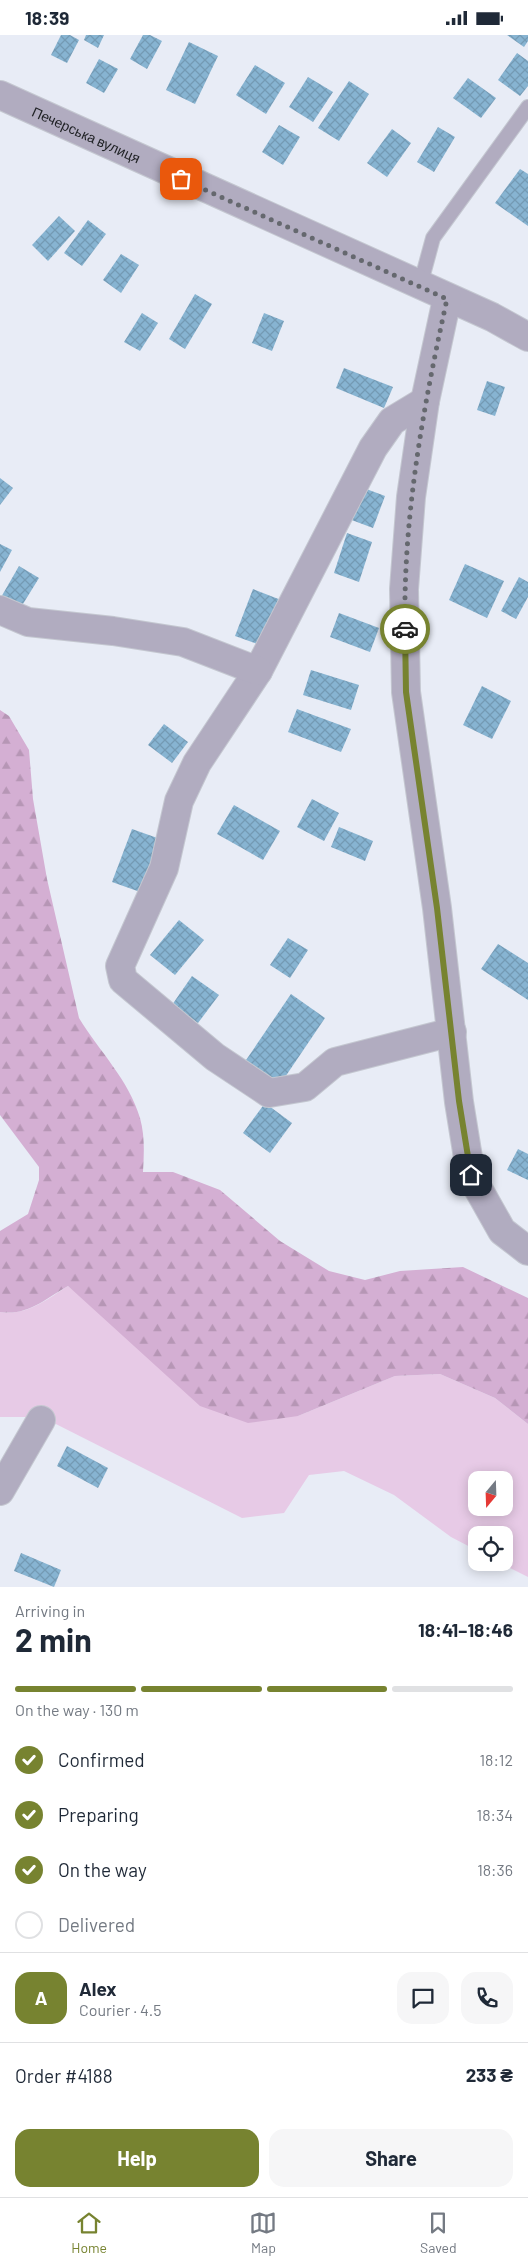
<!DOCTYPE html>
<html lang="en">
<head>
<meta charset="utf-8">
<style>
	body { margin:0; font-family:Barlow,sans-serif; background:#f6f6f7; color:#1f2937; height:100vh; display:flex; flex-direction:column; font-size:19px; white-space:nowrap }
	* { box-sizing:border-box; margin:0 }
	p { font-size:16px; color:#747a83 }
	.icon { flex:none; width:28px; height:28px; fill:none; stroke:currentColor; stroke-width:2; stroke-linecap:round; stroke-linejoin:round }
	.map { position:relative; height:1552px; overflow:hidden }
	.details { display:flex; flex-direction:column; background:#fff; flex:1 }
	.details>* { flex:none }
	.needle { width:32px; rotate:199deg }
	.fabs { position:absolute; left:468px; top:1436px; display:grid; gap:10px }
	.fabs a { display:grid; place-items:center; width:45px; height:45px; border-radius:10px; background:#fff; box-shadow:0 2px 12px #0003; font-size:25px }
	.pin { position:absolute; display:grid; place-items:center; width:42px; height:42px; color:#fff; margin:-21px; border-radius:10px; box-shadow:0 2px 8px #0006 }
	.courier { position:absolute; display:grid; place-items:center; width:50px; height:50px; margin:-25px; border:4px solid #778330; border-radius:50%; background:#fff; color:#222; box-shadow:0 1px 6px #0007 }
	.headline em { font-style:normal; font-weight:700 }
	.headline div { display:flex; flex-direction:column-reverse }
	.headline { display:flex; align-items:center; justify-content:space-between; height:85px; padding:0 15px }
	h1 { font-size:32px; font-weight:700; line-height:38px }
	.bar { display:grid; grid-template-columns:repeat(4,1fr); gap:8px 5px; align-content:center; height:60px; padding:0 15px }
	.bar i { height:6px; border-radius:4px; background:#e0e1e3 }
	.bar .on { background:#778330 }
	.bar p { grid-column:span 4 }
	.line { display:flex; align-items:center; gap:12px; padding:0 15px; border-top:1px solid #e0e1e3 }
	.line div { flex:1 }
	.round { display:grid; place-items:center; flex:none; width:52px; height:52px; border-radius:15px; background:#f6f6f7 }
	ol { padding:0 15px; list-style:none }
	li { display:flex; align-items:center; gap:15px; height:55px }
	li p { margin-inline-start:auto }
	li .icon { padding:5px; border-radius:50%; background:#778330; color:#fff; stroke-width:4 }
	li:last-child { color:#747a83 }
	li i { width:28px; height:28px; border:2px solid #e0e1e3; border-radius:50% }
	.action { display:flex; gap:10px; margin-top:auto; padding:10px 15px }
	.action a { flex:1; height:58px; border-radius:15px; background:#778330; color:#fff; font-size:20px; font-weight:700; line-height:58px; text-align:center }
	.action a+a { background:#f6f6f7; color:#1f2937 }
	.status { display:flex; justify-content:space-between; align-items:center; height:35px; padding:0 25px; background:#fff; direction:ltr }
	.status svg { height:14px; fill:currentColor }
	.dock { display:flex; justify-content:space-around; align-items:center; height:70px; border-top:1px solid #e0e1e3; background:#fff; font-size:14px; color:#747a83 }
	.dock a { display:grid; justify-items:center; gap:2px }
	.dock .on { color:#778330 }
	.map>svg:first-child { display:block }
</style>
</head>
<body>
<div class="status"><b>18:39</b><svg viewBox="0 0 49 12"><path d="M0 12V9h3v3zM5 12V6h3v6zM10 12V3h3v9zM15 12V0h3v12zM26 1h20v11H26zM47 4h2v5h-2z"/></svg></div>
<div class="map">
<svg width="528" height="1552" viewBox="0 0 528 1552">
	<defs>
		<pattern id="forest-firs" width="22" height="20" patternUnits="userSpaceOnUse" patternTransform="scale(1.25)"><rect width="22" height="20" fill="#d4afd3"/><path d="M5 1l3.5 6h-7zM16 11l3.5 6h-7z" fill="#b696b5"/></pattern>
		<pattern id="building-cross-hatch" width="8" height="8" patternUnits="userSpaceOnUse" patternTransform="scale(1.25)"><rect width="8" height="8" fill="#87b4d2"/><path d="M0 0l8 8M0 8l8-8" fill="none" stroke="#749ab4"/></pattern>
	</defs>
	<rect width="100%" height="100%" fill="#e8ecf6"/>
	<path fill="#e7cae6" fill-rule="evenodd" d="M68 1251 78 1259 298 1381 395 1341 440 1339 495 1363 528 1389V1542L500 1528H504V1500H476V1515L451 1502 394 1460 344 1436 309 1440 284 1478 242 1483 42 1382H0V1277C27 1281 46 1265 68 1251ZM476 1445H504V1472H476Z"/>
	<path fill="url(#forest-firs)" d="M0 675 9 681 29 715 33 764 47 844 79 983C99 1016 129 1045 140 1083 145 1101 144 1119 143 1137H173L220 1155 280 1206 329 1236 365 1245 400 1236 463 1232 528 1263V1389L495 1363 440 1339 395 1341 298 1381 248 1388 200 1371 68 1251C45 1264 28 1281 0 1277V1196L28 1179 39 1145V1132L0 1080Z"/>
	<g fill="url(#building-cross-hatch)">
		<path d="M61 0H70L79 5 67 28 51 20Z"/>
		<path d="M86 0H104L98 13 84 5Z"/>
		<path d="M143 0H150L162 6 147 34 130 24Z"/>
		<path d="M507 0H528V6L524 12Z"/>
		<path d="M189 7 218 21 195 69 166 55Z"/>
		<path d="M517 18 528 26V51L520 61 498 45Z"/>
		<path d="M99 24 118 34 104 58 86 48Z"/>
		<path d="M255 30 285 48 266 79 236 60Z"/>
		<path d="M308 42 333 57 313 87 289 72Z"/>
		<path d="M468 43 496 63 481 83 453 63Z"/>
		<path d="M349 46 369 59 339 106 318 93Z"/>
		<path d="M279 90 300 102 283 130 262 117Z"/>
		<path d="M438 92 455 102 434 137 417 127Z"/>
		<path d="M392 94 411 108 387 142 367 128Z"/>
		<path d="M520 134 528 139V191L495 168Z"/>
		<path d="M59 181 75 196 48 226 32 210Z"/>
		<path d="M88 185 106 199 82 231 64 218Z"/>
		<path d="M121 219 139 230 121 258 103 245Z"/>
		<path d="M195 259 212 269 185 314 169 304Z"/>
		<path d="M142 278 158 288 140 316 124 307Z"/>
		<path d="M264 278 284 286 272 316 252 308Z"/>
		<path d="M344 333 393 352 384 373 336 353Z"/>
		<path d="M487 346 505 352 495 381 477 375Z"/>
		<path d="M0 443 13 453 0 470Z"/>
		<path d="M361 452 385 461 373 493 349 484Z"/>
		<path d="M347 498 372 507 359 547 334 538Z"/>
		<path d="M0 509 12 515 0 537Z"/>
		<path d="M465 529 504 546 487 583 449 565Z"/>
		<path d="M19 531 39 543 18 577 0 564Z"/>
		<path d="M519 542 528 547V562L516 584 501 576Z"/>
		<path d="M253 554 281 565 263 611 235 601Z"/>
		<path d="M339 578 379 593 370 617 330 602Z"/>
		<path d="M311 635 359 650 351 675 303 660Z"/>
		<path d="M482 651 511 666 492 704 463 690Z"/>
		<path d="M297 674 351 694 341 717 288 697Z"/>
		<path d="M164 689 188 707 172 728 148 710Z"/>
		<path d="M312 764 339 778 324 806 297 792Z"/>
		<path d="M234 770 280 796 263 825 217 799Z"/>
		<path d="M339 792 373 806 365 826 331 812Z"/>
		<path d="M132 794 163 805 143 858 112 847Z"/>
		<path d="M179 885 204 905 175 940 150 920Z"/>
		<path d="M288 903 308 915 290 943 270 930Z"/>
		<path d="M498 909 528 928V965L481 934Z"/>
		<path d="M192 941 219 960 198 988 172 970Z"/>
		<path d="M291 959 325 983 279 1051 244 1028Z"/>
		<path d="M265 1068 292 1088 270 1118 243 1098Z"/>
		<path d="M518 1114 528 1119V1145L507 1135Z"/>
		<path d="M67 1411 108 1433 98 1453 57 1431Z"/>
		<path d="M21 1518 61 1535 54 1552 14 1536Z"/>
	</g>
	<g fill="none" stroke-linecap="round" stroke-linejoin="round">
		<defs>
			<path id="lane" d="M420 251 433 203 528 72"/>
			<g id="street">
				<path id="s1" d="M0 60 492 282 528 302"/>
				<path d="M447 264 425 366 411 462 404 554 406 657 437 873 459 1067 471 1141 502 1196 528 1216"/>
				<path d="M425 366 392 386 373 413 258 636 197 728 179 766 164 833 120 931 123 945 215 1022 269 1058 305 1052 335 1027 452 997"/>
				<path d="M0 575 28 587 113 596 183 607 258 636"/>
				<path d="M0 1456 41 1385"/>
			</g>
		</defs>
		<use href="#lane" stroke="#c4c7d0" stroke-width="16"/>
		<use href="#street" stroke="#c4c7d0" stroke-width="30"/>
		<use href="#lane" stroke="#b1acc0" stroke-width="14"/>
		<use href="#street" stroke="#b1acc0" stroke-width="28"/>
	</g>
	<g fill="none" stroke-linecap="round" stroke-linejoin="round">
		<path stroke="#65686e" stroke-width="5" stroke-dasharray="0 9" d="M181 144 447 264C423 373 403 482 405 594"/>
		<path stroke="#778330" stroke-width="6" d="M405 594 406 657 437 873 459 1066 471 1140"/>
	</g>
	<g text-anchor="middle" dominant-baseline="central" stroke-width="4.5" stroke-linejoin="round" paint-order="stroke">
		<g font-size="14" fill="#1f2124" stroke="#f8fafd">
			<text stroke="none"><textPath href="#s1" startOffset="95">Печерська вулиця</textPath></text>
		</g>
	</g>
</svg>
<div class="fabs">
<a><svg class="needle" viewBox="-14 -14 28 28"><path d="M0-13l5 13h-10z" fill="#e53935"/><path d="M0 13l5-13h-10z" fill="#747a83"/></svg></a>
<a><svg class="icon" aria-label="locate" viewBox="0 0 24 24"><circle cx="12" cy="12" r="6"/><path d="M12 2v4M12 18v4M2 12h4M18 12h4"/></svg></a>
</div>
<div class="pin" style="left:181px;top:144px;background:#ea580c"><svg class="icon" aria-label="bag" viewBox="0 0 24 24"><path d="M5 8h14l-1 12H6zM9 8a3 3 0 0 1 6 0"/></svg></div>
<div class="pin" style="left:471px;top:1140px;background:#1f2937"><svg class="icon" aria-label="home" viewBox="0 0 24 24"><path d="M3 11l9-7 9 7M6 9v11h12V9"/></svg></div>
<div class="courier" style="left:405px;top:594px"><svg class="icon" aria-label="car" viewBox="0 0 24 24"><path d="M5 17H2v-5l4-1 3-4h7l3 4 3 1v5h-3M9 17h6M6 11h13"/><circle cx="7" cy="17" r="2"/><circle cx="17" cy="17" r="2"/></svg></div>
</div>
<section class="details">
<div class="headline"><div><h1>2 min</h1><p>Arriving in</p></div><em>18:41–18:46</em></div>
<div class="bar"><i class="on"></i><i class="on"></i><i class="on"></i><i></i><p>On the way · 130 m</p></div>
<ol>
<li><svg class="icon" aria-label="check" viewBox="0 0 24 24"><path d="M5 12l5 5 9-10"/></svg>Confirmed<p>18:12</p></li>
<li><svg class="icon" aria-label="check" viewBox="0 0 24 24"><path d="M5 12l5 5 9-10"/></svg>Preparing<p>18:34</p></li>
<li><svg class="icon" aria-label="check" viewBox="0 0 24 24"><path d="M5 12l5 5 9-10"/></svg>On the way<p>18:36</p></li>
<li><i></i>Delivered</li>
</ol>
<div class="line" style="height:90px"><b class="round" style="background:#778330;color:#fff">A</b><div><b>Alex</b><p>Courier · 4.5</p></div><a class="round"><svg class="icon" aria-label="chat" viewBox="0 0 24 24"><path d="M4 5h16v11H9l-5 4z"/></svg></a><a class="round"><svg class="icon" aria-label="phone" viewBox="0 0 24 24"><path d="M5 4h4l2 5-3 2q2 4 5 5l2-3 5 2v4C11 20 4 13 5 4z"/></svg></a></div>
<div class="line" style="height:65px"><div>Order #4188</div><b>233 ₴</b></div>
<div class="action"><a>Help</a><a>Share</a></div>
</section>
<nav class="dock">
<a class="on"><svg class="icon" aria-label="home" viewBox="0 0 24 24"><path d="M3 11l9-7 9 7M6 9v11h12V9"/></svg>Home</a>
<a><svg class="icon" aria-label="map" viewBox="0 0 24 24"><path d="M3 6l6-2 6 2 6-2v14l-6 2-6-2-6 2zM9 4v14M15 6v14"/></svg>Map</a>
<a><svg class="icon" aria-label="saved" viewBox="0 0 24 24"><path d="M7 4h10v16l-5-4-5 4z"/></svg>Saved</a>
</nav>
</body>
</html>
